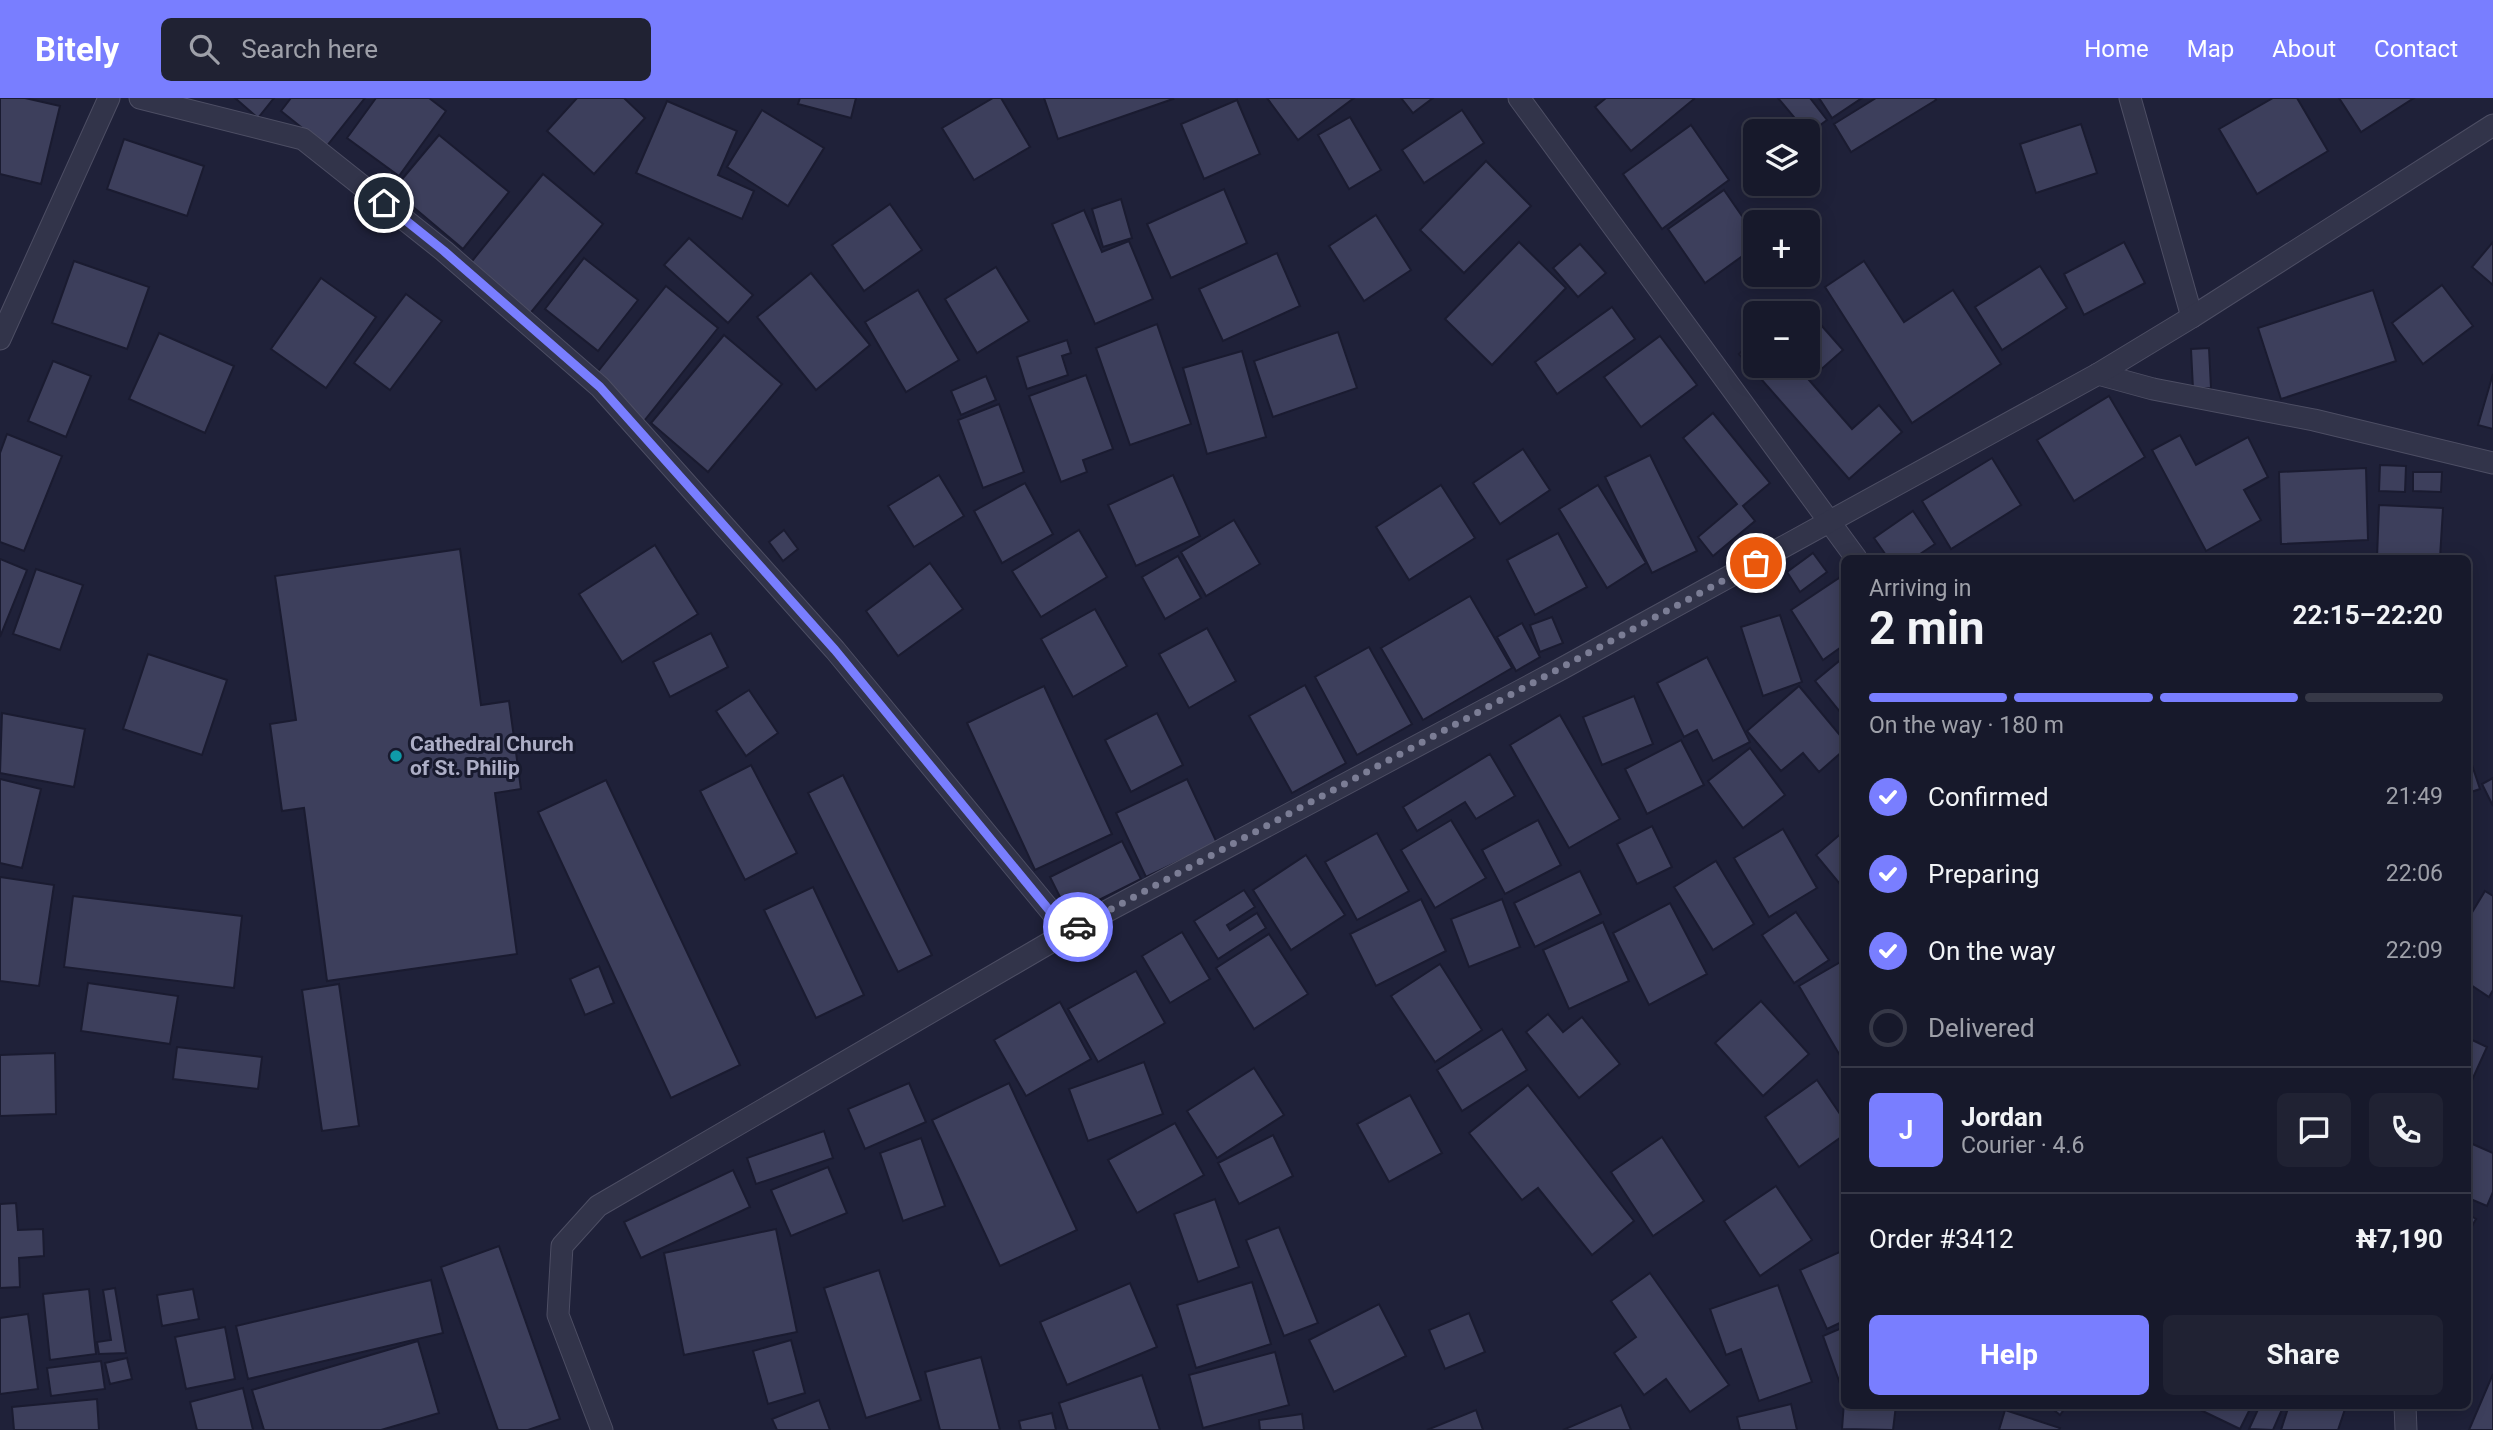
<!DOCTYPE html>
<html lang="en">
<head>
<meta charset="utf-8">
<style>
	body { margin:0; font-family:Roboto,sans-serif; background:#202233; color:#f1f3f6; height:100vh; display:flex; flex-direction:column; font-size:26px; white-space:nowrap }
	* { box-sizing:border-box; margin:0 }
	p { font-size:23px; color:#9ea0a9 }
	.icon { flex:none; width:38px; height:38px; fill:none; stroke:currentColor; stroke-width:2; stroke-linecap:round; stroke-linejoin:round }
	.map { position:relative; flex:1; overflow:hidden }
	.panel { position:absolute; left:1841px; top:457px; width:630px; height:854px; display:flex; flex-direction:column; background:#17192b; border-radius:10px; box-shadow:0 4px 18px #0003,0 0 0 2px #363847 }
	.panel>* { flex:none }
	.controls { position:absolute; left:1743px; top:21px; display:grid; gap:14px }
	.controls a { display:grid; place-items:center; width:77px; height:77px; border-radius:10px; background:#17192b; box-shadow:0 4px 18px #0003,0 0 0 2px #363847; font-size:35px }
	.pin { position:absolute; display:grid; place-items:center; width:60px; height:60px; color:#fff; margin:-30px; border:4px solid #fff; border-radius:50%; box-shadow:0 2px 7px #0007 }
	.courier { position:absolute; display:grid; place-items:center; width:70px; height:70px; margin:-35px; border:5px solid #797eff; border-radius:50%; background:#fff; color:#222; box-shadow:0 2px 9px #0007 }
	.summary em { font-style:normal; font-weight:700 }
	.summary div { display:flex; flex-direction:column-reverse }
	.summary { display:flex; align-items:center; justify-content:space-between; height:119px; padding:0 28px }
	h1 { font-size:46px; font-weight:700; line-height:52px }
	.bar { display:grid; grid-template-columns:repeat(4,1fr); gap:10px 7px; align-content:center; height:84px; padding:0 28px }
	.bar i { height:9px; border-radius:5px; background:#363847 }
	.bar .on { background:#797eff }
	.bar p { grid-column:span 4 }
	.line { display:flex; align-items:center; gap:18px; padding:0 28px; border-top:2px solid #363847 }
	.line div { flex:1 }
	.round { display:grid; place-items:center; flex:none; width:74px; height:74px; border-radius:10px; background:#202233 }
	ol { padding:0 28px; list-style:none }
	li { display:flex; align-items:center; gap:21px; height:77px }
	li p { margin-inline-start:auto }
	li .icon { padding:7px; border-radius:50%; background:#797eff; color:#fff; stroke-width:4 }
	li:last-child { color:#9ea0a9 }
	li i { width:38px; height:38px; border:4px solid #363847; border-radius:50% }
	.primary-button { display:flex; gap:14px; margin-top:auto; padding:14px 28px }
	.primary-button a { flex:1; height:80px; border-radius:10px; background:#797eff; color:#fff; font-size:28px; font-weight:700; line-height:80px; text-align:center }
	.primary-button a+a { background:#202233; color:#f1f3f6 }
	header { display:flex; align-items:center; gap:42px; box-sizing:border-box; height:98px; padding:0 35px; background:#797eff; color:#fff }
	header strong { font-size:33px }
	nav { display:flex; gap:38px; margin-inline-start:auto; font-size:24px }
	.search { width:490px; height:63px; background:#202233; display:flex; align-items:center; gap:18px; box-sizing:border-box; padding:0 24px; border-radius:10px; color:#9ea0a9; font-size:26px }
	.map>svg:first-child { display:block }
</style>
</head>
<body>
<header>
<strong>Bitely</strong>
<div class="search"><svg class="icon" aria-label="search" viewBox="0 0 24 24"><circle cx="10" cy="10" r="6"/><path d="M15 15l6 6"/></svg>Search here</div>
<nav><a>Home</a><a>Map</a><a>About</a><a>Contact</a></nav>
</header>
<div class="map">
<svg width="2493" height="1332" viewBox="0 0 2493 1332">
	<rect width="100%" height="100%" fill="#1f2139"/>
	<g fill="#3d3f5c" stroke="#1a1b30" stroke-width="2">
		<path d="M0 0H25L60 8 41 86 0 76Z"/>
		<path d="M235 0H274L258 20Z"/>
		<path d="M291 0H365L326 49 281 13Z"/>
		<path d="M376 0H429L446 13 399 78 347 40Z"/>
		<path d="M577 0H624L645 20 594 76 547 33Z"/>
		<path d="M800 0H856L851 20 798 6Z"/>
		<path d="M993 0H1001L1030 49 974 82 942 30Z"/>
		<path d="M1044 0H1172L1173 1 1058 41Z"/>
		<path d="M1267 0H1354L1298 42Z"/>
		<path d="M1401 0H1433L1413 15Z"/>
		<path d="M1606 0H1693L1694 1 1631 53 1595 9Z"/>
		<path d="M1778 0H1810L1827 22 1808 36Z"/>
		<path d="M1819 0H1862L1832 20Z"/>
		<path d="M1876 0H1935L1936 2 1851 54 1834 26Z"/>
		<path d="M2273 0H2297L2328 53 2257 96 2219 31Z"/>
		<path d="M2339 0H2414L2361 34Z"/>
		<path d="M1237 2 1260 56 1204 81 1181 26Z"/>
		<path d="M667 3 737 33 718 77 754 93 742 121 636 75Z"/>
		<path d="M762 12 824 50 788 108 727 69Z"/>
		<path d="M1462 12 1484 45 1424 85 1402 52Z"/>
		<path d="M1350 19 1381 72 1349 91 1318 37Z"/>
		<path d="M2081 26 2097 75 2036 95 2020 46Z"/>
		<path d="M1691 27 1729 82 1662 131 1623 76Z"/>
		<path d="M439 37 509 94 463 151 393 92Z"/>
		<path d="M124 41 204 68 187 118 107 91Z"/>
		<path d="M1486 63 1531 108 1464 175 1420 132Z"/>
		<path d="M543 76 603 126 528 218 468 168Z"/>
		<path d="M1224 91 1247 145 1171 180 1147 126Z"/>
		<path d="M1724 92 1755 137V149L1705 185 1668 131Z"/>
		<path d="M1121 101 1132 140 1103 149 1092 111Z"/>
		<path d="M890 106 922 152 864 193 832 147Z"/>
		<path d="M1084 112 1102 154 1129 143 1153 201 1095 226 1052 126Z"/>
		<path d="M1376 117 1411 172 1364 203 1329 148Z"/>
		<path d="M689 140 753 197 728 225 664 167Z"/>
		<path d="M1519 144 1566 190 1492 267 1445 221Z"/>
		<path d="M2124 144 2145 185 2084 217 2064 176Z"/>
		<path d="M2493 144V187L2472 169Z"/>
		<path d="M1580 146 1606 175 1578 199 1553 170Z"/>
		<path d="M1277 155 1300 208 1223 243 1199 191Z"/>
		<path d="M584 160 638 202 598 253 545 211Z"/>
		<path d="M74 163 149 189 127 251 52 225Z"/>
		<path d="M1864 163 1904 224 1953 192 2001 266 1912 325 1825 189Z"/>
		<path d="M2040 168 2067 210 2002 252 1975 209Z"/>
		<path d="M996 169 1029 223 977 255 945 201Z"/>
		<path d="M811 175 870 247 816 292 757 219Z"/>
		<path d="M321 180 376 219 326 290 271 251Z"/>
		<path d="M2442 187 2473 228 2423 266 2392 225Z"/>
		<path d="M666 188 718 230 644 323 592 281Z"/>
		<path d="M918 192 959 262 906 294 865 224Z"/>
		<path d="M2373 192 2396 263 2281 301 2258 230Z"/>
		<path d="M406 196 442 223 390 292 354 265Z"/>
		<path d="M1799 202 1843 252 1809 282 1852 331 1879 307 1902 334 1849 381 1739 256 1755 241V268H1808V215H1784Z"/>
		<path d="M1612 209 1635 241 1557 296 1535 264Z"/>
		<path d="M1157 226 1191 326 1130 347 1096 250Z"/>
		<path d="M1338 234 1357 290 1273 319 1254 263Z"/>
		<path d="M159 235 234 268 205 335 129 301Z"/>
		<path d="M724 237 782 286 708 374 651 325Z"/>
		<path d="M1660 238 1697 287 1641 329 1604 279Z"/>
		<path d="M1067 242 1071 255 1062 258 1068 277 1027 291 1017 259Z"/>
		<path d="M2209 250 2211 290 2193 291 2191 251Z"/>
		<path d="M1242 253 1266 339 1207 356 1183 270Z"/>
		<path d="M53 263 91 278 66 339 28 323Z"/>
		<path d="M2493 276V331L2478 327Z"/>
		<path d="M1086 277 1113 351 1083 362 1087 374 1061 384 1029 298Z"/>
		<path d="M986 278 996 302 961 317 951 293Z"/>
		<path d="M2109 298 2145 359 2074 403 2037 342Z"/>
		<path d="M999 306 1024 374 983 390 958 322Z"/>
		<path d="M1713 315 1770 385 1743 408 1755 423 1713 458 1698 439 1737 406 1683 340Z"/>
		<path d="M7 336 62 358 24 453 0 444V355Z"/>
		<path d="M2180 337 2196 367 2248 339 2268 379 2244 392 2261 422 2206 453 2152 352Z"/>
		<path d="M1523 351 1550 392 1500 426 1473 385Z"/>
		<path d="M1650 357 1697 453 1652 475 1605 379Z"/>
		<path d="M1992 360 2021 407 1951 451 1922 403Z"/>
		<path d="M2380 367 2406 368 2405 394 2379 393Z"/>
		<path d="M2366 370 2368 442 2281 446 2279 374Z"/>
		<path d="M2413 374H2442L2441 394 2413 393Z"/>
		<path d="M939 377 964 418 914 449 888 408Z"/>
		<path d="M1173 377 1200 438 1136 468 1108 407Z"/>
		<path d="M1025 385 1053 436 1002 465 974 413Z"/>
		<path d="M1441 387 1475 440 1409 482 1376 429Z"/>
		<path d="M1598 387 1646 465 1607 490 1559 411Z"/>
		<path d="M2379 407 2443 410 2440 460H2377Z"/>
		<path d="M1913 413 1935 446 1914 460H1888L1874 440Z"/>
		<path d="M1234 422 1260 466 1206 498 1181 454Z"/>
		<path d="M784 432 798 451 783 463 769 444Z"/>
		<path d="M1079 432 1107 479 1041 519 1012 473Z"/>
		<path d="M1558 435 1587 489 1535 517 1507 462Z"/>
		<path d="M655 447 698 516 622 564 579 496Z"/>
		<path d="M460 451 481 607 509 603 521 691 495 695 517 856 327 883 304 710 282 713 270 626 296 622 275 478Z"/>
		<path d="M1813 455 1827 474 1800 494 1787 474Z"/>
		<path d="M1178 458 1201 500 1165 521 1142 479Z"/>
		<path d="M0 461 27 472 0 539Z"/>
		<path d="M930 465 963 511 898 558 866 513Z"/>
		<path d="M36 471 83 487 60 552 13 536Z"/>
		<path d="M1839 480 1844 488V547L1823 562 1791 512Z"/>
		<path d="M1470 498 1512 570 1423 622 1381 550Z"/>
		<path d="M1095 511 1127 568 1073 599 1041 541Z"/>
		<path d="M1780 517 1802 584 1763 598 1741 529Z"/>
		<path d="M1552 519 1563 545 1540 554 1530 527Z"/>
		<path d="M1522 525 1540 559 1516 573 1497 539Z"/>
		<path d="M1207 530 1236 583 1189 610 1159 556Z"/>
		<path d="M711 535 728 569 670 599 653 564Z"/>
		<path d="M1369 549 1412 626 1357 657 1315 579Z"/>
		<path d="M148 556 227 582 202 657 123 631Z"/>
		<path d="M1707 559 1750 644 1713 663 1697 632 1684 639 1657 585Z"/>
		<path d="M1844 559V619L1815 583Z"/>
		<path d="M1305 587 1346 665 1292 695 1249 618Z"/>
		<path d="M1044 588 1112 736 1035 772 967 625Z"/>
		<path d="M1799 588 1844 642V652L1819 674 1803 655 1781 673 1747 633Z"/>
		<path d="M749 592 778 635 746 658 716 613Z"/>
		<path d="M1634 598 1653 646 1602 667 1583 619Z"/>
		<path d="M2 615 85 631 74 689 0 675Z"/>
		<path d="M1157 615 1183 667 1131 694 1105 642Z"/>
		<path d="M1560 617 1620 721 1569 750 1510 647Z"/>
		<path d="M1681 642 1704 687 1647 716 1625 671Z"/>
		<path d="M1750 650 1785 697 1743 730 1708 683Z"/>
		<path d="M2468 655 2480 691 2468 695Z"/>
		<path d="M1490 656 1515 698 1476 721 1465 704 1417 733 1403 709Z"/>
		<path d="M751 667 797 755 745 782 700 693Z"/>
		<path d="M843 677 932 857 898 874 808 695Z"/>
		<path d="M2493 680V708L2482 686Z"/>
		<path d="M0 681 41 691 22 770 0 765Z"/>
		<path d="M1187 681 1217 745 1146 779 1116 715Z"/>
		<path d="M606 682 740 967 671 1000 538 714Z"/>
		<path d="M1451 722 1486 780 1435 810 1401 752Z"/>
		<path d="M1538 722 1561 767 1505 796 1482 752Z"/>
		<path d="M1652 728 1672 769 1637 786 1617 746Z"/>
		<path d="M1783 731 1817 790 1769 819 1734 760Z"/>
		<path d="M1844 733V791L1816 757Z"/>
		<path d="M1377 735 1409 793 1357 822 1325 764Z"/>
		<path d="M1122 743 1141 781 1069 817 1050 779Z"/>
		<path d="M1306 757 1345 817 1291 852 1253 792Z"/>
		<path d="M1716 763 1754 826 1713 852 1674 789Z"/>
		<path d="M1580 773 1601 816 1535 849 1514 805Z"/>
		<path d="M0 779 54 787 39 888 0 883Z"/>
		<path d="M813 789 864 897 816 920 764 812Z"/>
		<path d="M1244 792 1255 809 1227 827 1230 832 1257 815 1266 830 1218 861 1194 823Z"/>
		<path d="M2485 793 2493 798V892L2489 899 2468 885V821Z"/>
		<path d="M73 798 242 818 234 890 64 869Z"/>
		<path d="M1421 801 1446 853 1376 888 1350 836Z"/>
		<path d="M1502 801 1520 849 1469 869 1451 821Z"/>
		<path d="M1670 805 1707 876 1649 907 1613 835Z"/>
		<path d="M1796 814 1829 862 1794 885 1762 837Z"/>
		<path d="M1603 824 1629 883 1569 911 1543 852Z"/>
		<path d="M1182 834 1210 881 1170 905 1142 858Z"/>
		<path d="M1269 836 1308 896 1254 931 1216 870Z"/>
		<path d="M1844 862V960L1842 961 1799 888Z"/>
		<path d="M1440 866 1482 932 1435 964 1391 898Z"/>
		<path d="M599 868 614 905 585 917 570 881Z"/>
		<path d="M1136 873 1165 925 1098 964 1068 911Z"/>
		<path d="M88 885 178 898 170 946 81 933Z"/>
		<path d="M339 886 359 1028 322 1033 302 892Z"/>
		<path d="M1761 903 1809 956 1763 998 1715 945Z"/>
		<path d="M1060 904 1091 961 1026 998 994 942Z"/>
		<path d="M1548 916 1563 934 1582 919 1620 966 1579 1000 1526 934Z"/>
		<path d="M1502 931 1527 972 1462 1013 1437 972Z"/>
		<path d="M2468 940 2487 949 2468 991Z"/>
		<path d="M177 949 262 959 258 991 173 981Z"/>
		<path d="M55 955 56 1016 0 1018V957Z"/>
		<path d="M1144 964 1163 1016 1088 1043 1069 991Z"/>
		<path d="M1254 970 1284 1017 1217 1060 1187 1013Z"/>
		<path d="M1817 982 1844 1022V1037L1799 1069 1765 1019Z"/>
		<path d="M909 985 926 1024 865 1051 848 1011Z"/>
		<path d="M1009 985 1077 1132 1000 1168 932 1022Z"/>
		<path d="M1528 987 1634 1123 1592 1157 1538 1090 1522 1102 1469 1035Z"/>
		<path d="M1410 997 1442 1055 1389 1084 1357 1026Z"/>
		<path d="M1175 1025 1204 1077 1137 1115 1108 1062Z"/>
		<path d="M824 1033 833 1060 756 1086 747 1060Z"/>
		<path d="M1273 1037 1293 1078 1239 1106 1218 1065Z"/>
		<path d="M1662 1039 1704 1103 1653 1138 1611 1074Z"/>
		<path d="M921 1040 945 1108 903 1123 880 1055Z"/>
		<path d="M2468 1044 2493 1055V1094L2487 1108 2468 1100Z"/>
		<path d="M828 1069 847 1115 791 1138 771 1092Z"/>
		<path d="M733 1072 750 1109 641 1160 624 1124Z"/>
		<path d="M1776 1088 1812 1142 1760 1178 1724 1123Z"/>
		<path d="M1215 1101 1239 1169 1198 1184 1174 1116Z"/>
		<path d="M16 1105 18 1132 43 1131 44 1158 19 1160 20 1189 0 1190V1106Z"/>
		<path d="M2468 1116 2476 1121 2468 1135Z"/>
		<path d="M1279 1129 1318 1225 1284 1238 1246 1142Z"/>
		<path d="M776 1131 797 1234 684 1257 664 1155Z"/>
		<path d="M499 1148 560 1321 528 1332H498L441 1169Z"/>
		<path d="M1844 1152V1223L1827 1231 1800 1172Z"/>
		<path d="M879 1172 921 1302 866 1320 824 1190Z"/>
		<path d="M1650 1175 1729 1287 1690 1314 1666 1281 1644 1297 1614 1255 1636 1239 1611 1203Z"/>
		<path d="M431 1182 443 1235 248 1281 236 1228Z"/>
		<path d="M1252 1184 1271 1246 1196 1270 1177 1207Z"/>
		<path d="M1130 1185 1157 1249 1067 1287 1040 1224Z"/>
		<path d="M1778 1187 1812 1284 1759 1303 1741 1251 1726 1257 1710 1211Z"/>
		<path d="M115 1190 126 1255 99 1256 97 1244 111 1242 103 1192Z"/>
		<path d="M89 1191 96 1256 50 1262 43 1196Z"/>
		<path d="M193 1191 199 1221 162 1228 157 1197Z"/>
		<path d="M1379 1206 1406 1258 1334 1294 1309 1242Z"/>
		<path d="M1469 1215 1485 1254 1445 1271 1429 1232Z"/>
		<path d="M28 1216 38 1291 0 1296V1220Z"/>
		<path d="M225 1229 235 1281 186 1291 175 1239Z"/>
		<path d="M1844 1229V1290L1842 1291 1823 1238Z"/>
		<path d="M791 1242 805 1295 768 1306 753 1253Z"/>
		<path d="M418 1243 439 1315 381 1332H264L252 1292Z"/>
		<path d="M1275 1254 1289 1307 1203 1330 1189 1277Z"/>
		<path d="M981 1259 1000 1332H940L925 1274Z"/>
		<path d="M127 1260 132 1281 110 1286 105 1265Z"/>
		<path d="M101 1263 105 1291 51 1298 47 1270Z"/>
		<path d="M2493 1276V1332H2469Z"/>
		<path d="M1142 1277 1160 1332H1068L1059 1305Z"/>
		<path d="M243 1290 253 1332H197L190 1304Z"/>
		<path d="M97 1301 99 1332H14L12 1309Z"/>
		<path d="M819 1302 830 1332H777L772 1321Z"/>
		<path d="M1844 1304V1307H1896L1893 1332 1842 1331Z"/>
		<path d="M1791 1306 1797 1332H1740L1737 1319Z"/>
		<path d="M1621 1307 1631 1332H1563Z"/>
		<path d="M2048 1307H2067L2060 1317Z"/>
		<path d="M2190 1307H2252L2240 1331Z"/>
		<path d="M2260 1307H2284L2273 1332 2249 1331Z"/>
		<path d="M2289 1307H2343L2346 1308 2338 1332H2281Z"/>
		<path d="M1476 1312 1483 1332H1427Z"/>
		<path d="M2005 1312 2060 1330 2059 1332H1999Z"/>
		<path d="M1052 1315 1056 1332H1021L1019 1323Z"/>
		<path d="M1302 1316 1304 1332H1260L1259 1322Z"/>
	</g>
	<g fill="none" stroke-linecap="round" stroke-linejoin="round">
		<defs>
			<g id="minor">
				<path d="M140 0 303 41 444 153 600 289 835 552 1068 834"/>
				<path d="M1519 0 1856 460"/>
				<path d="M2130 0 2192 219"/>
				<path d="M0 241 109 0"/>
				<path d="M2098 276 2153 291 2314 322 2493 365"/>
				<path d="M2405 1307 2406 1332"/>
				<path d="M602 1332 558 1217 562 1148 598 1108 1068 834 1561 571 2098 276 2192 219 2493 27"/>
			</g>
		</defs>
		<use href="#minor" stroke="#4d4e64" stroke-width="23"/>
		<use href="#minor" stroke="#32344a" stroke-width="21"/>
	</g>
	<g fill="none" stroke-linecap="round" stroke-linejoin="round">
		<path stroke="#7b7d95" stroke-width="7" stroke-dasharray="0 12.6" d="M1078 829 1756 465"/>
		<path stroke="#797eff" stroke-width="9" d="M384 105 444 153 600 289 835 552 1068 835 1078 829"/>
	</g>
	<circle fill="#0f9aa8" stroke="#181a2e" stroke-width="2.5" cx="396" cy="658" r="7"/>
	<g text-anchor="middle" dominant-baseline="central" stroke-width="6" stroke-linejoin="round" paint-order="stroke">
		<g font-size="21" font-weight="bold" fill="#adaec6" stroke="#181a2e" text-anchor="start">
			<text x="410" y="646">Cathedral Church<tspan x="410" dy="24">of St. Philip</tspan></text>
		</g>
	</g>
</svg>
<div class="controls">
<a><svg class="icon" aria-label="layers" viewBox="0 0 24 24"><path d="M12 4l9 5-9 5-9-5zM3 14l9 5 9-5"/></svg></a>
<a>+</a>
<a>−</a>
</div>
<div class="pin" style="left:1756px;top:465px;background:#ea580c"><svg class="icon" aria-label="bag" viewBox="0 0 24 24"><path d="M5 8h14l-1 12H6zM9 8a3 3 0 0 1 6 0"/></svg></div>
<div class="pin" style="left:384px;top:105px;background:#1f2937"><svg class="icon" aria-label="home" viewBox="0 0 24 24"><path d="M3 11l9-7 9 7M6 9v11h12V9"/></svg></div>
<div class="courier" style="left:1078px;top:829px"><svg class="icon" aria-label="car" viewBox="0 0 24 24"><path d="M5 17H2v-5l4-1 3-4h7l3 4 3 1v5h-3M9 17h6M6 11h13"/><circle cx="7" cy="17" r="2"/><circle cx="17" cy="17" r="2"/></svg></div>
<section class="panel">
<div class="summary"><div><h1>2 min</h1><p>Arriving in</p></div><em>22:15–22:20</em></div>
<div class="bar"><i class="on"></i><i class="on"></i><i class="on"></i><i></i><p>On the way · 180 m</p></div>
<ol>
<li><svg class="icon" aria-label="check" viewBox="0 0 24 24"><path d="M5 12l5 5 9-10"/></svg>Confirmed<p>21:49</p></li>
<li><svg class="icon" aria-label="check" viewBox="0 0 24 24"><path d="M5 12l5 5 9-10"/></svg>Preparing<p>22:06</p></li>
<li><svg class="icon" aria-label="check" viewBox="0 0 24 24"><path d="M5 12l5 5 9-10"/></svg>On the way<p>22:09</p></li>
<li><i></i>Delivered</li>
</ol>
<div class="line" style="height:126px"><b class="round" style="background:#797eff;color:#fff">J</b><div><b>Jordan</b><p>Courier · 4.6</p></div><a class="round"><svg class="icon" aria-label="chat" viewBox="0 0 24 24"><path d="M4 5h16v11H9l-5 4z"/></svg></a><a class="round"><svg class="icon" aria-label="phone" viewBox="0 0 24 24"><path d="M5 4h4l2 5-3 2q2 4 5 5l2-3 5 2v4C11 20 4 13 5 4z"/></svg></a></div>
<div class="line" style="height:91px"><div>Order #3412</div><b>₦7,190</b></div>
<div class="primary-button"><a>Help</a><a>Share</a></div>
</section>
</div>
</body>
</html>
